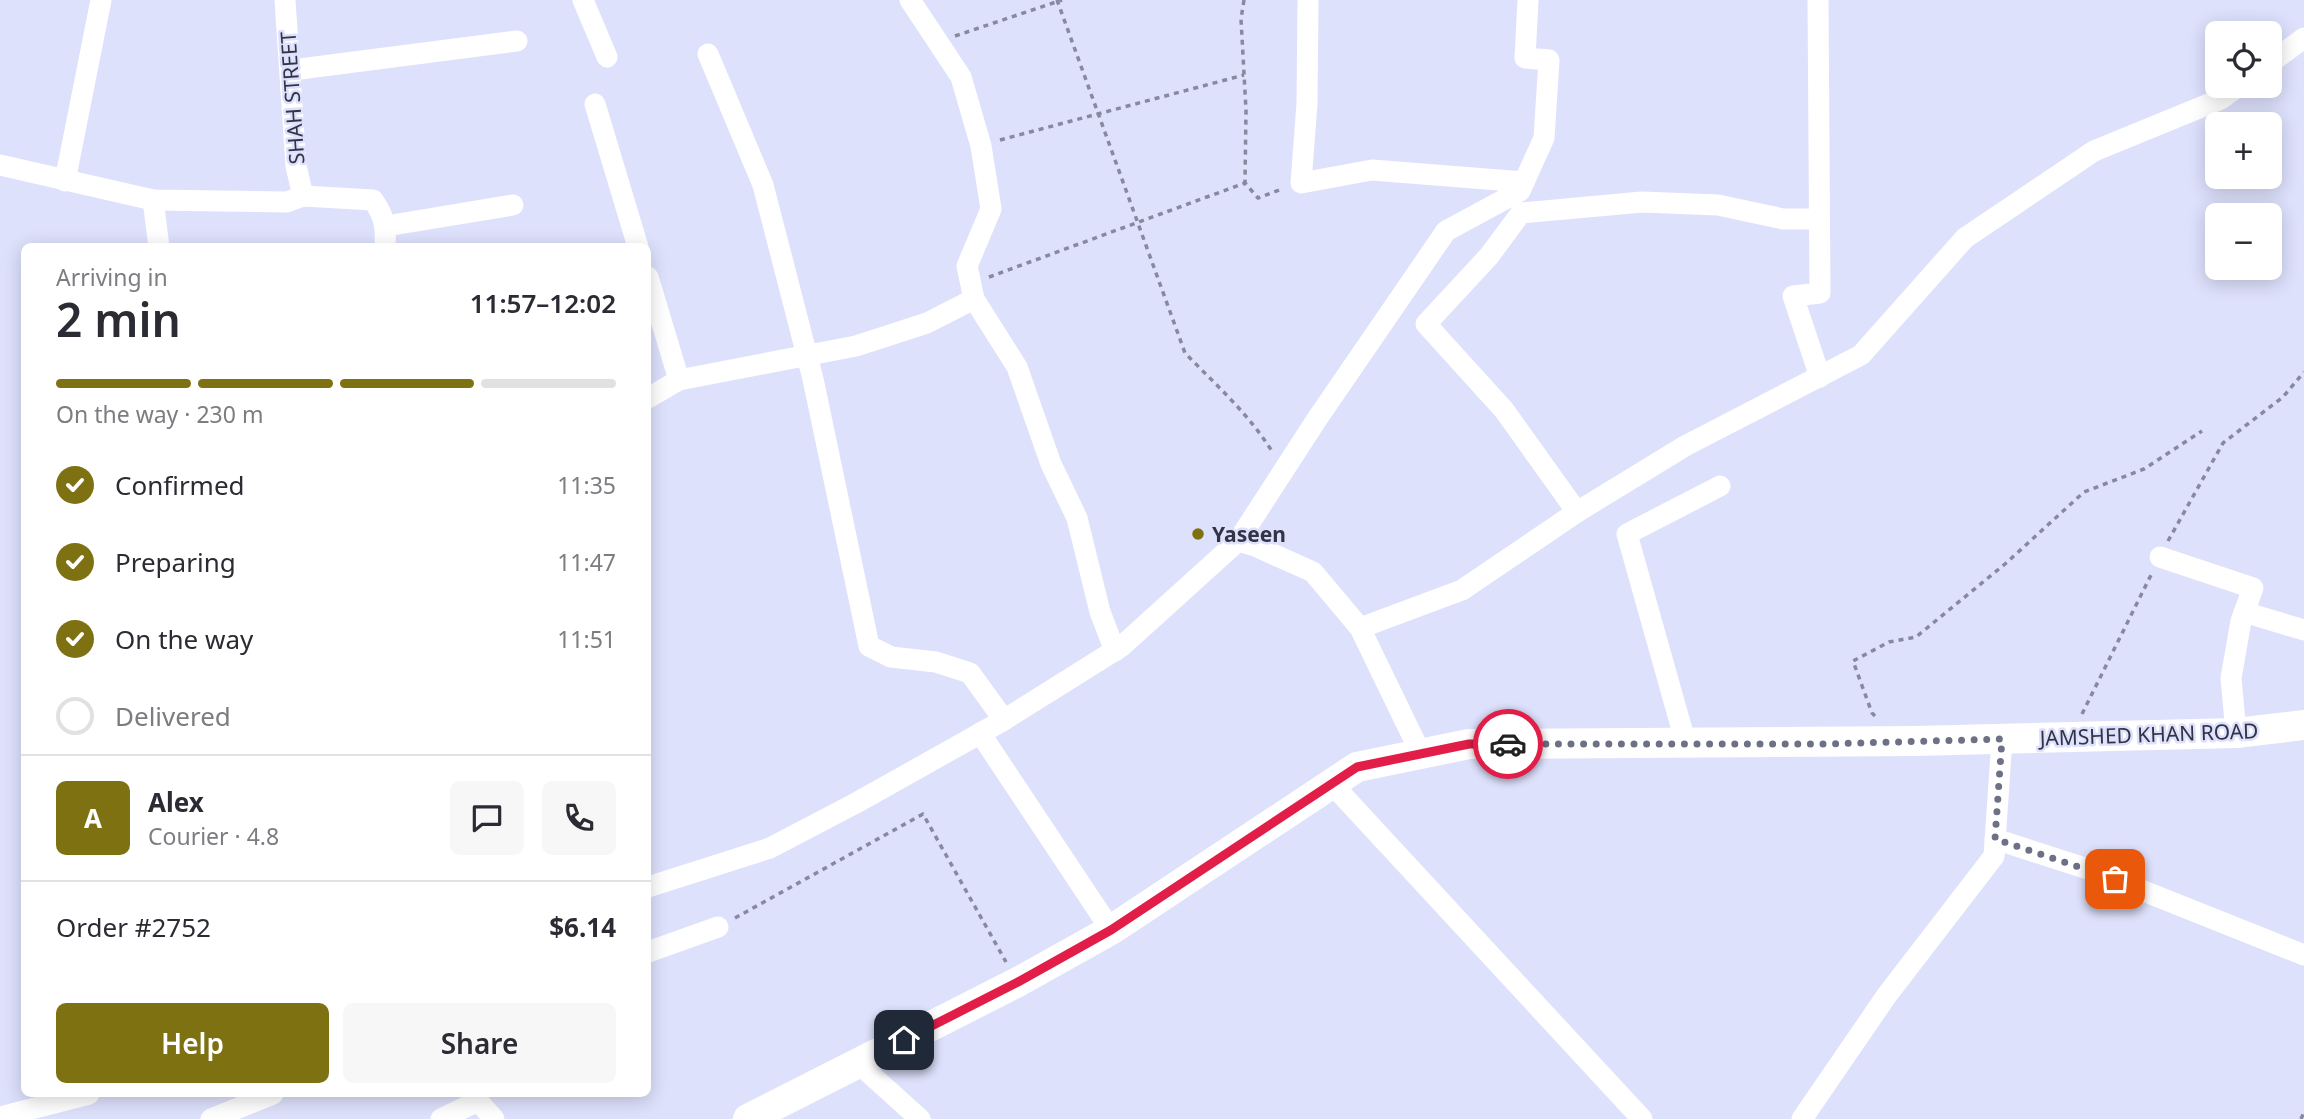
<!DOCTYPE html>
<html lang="en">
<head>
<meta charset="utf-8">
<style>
	body { margin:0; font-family:"Noto Sans",sans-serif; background:#f7f7f7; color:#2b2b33; height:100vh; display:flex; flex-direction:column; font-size:26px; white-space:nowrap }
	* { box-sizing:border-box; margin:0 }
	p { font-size:23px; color:#7c7c81 }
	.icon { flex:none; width:38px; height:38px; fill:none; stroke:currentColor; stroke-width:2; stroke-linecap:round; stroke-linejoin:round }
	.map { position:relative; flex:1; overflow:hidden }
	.details { position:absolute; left:21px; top:243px; width:630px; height:854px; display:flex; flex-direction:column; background:#fff; border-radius:10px; box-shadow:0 4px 18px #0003 }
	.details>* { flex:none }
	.buttons { position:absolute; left:2205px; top:21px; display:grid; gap:14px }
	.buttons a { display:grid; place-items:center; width:77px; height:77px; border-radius:10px; background:#fff; box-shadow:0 4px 18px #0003; font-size:35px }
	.pin { position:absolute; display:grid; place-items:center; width:60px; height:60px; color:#fff; margin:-30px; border-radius:14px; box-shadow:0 4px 10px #0006 }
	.courier { position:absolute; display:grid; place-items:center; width:70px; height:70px; margin:-35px; border:5px solid #e11d48; border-radius:50%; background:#fff; color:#222; box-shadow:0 2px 9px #0007 }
	.overview em { font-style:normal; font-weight:600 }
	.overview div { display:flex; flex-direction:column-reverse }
	.overview { display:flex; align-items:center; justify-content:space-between; height:119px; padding:0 35px }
	h1 { font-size:46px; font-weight:600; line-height:52px }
	.bar { display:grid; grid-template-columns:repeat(4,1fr); gap:10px 7px; align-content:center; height:84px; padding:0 35px }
	.bar i { height:9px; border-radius:5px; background:#e1e1e2 }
	.bar .active { background:#7e7111 }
	.bar p { grid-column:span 4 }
	.line { display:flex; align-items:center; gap:18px; padding:0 35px; border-top:2px solid #e1e1e2 }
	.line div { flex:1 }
	.round { display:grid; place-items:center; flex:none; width:74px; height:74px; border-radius:10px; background:#f7f7f7 }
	ol { padding:0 35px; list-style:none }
	li { display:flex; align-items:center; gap:21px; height:77px }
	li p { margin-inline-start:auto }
	li .icon { padding:7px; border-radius:50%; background:#7e7111; color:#fff; stroke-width:4 }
	li:last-child { color:#7c7c81 }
	li i { width:38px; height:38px; border:4px solid #e1e1e2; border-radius:50% }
	.button { display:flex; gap:14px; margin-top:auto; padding:14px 35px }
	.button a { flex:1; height:80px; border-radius:10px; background:#7e7111; color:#fff; font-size:28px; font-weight:600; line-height:80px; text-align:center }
	.button a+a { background:#f7f7f7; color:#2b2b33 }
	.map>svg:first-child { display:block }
</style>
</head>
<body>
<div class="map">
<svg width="2304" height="1119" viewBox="0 0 2304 1119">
	<rect width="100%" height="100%" fill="#dee1fc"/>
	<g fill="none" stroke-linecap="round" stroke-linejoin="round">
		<g stroke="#87899f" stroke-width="3.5" stroke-dasharray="5 5" stroke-linecap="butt">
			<path d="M1057 0 1185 353C1216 385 1250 415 1273 453"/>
			<path d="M1244 0 1241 19 1246 110 1245 183"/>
			<path d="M955 36 1062 0"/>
			<path d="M1000 140 1244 75"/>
			<path d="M989 277 1245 183 1258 198 1282 189"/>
			<path d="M2168 541 2223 443 2283 397 2304 372"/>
			<path d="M2082 714 2152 573"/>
			<path d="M1875 716 1872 713 1853 661 1889 642 1916 637 2005 564 2084 492 2144 469 2202 431"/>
			<path d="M735 918 923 814 1006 962"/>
			<path d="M2301 1119 2304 1112"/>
		</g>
		<g stroke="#fff" stroke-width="21">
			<path d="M285 0 296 166 303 196"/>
			<path d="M583 0 607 57"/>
			<path d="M910 0 961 77 981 146 991 209 967 266 974 299 1017 367 1051 464 1077 518 1100 612 1115 651"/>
			<path d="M1308 0 1307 103 1301 183 1372 170 1524 182"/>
			<path d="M1818 0 1820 293 1793 296 1820 377"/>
			<path d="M708 54 763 185 813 379 869 646 891 657 936 662 970 673 1004 720 1122 646 1238 541 1255 546 1313 572 1360 628 1421 754"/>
			<path d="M2270 63 2304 38"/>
			<path d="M292 70 517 41"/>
			<path d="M595 104 638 247"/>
			<path d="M0 165 153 200 287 202 303 196 373 200C385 217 386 227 385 247"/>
			<path d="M65 181 101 0"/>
			<path d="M153 200 159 247"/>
			<path d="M386 226 513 205"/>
			<path d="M648 277 679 380"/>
			<path d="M648 398 679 380 856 346 927 323 974 299"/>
			<path d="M1577 512 1504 410 1426 324 1489 256 1521 213 1642 202 1718 205 1783 219H1819"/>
			<path d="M1238 541 1317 419 1446 231 1520 191 1544 138 1549 60 1525 58 1528 0"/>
			<path d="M2160 557 2253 588 2241 621 2231 678 2236 733"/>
			<path d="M2244 612 2304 630"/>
			<path d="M1360 628 1462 590 1577 512 1685 446 1861 355 1965 238 2094 151 2221 99 2239 86"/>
			<path d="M980 733 1111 930"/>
			<path d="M1686 744 1627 534 1720 486"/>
			<path d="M1332 784 1642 1119"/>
			<path d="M1995 839 2091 870 2304 955"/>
			<path d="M648 887 770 848 856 803 1004 720"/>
			<path d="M648 952 718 927"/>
			<path d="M858 1063 920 1119"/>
			<path d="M0 1117 89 1094"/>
			<path d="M211 1119 273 1094"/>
			<path d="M441 1119 478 1101 494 1119"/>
			<path d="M1802 1119 1887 995 1994 856 2002 739"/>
		</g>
		<path stroke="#fff" stroke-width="30" d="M748 1119 1018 982 1111 930 1357 767 1469 744 1915 741 2236 733 2304 725"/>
	</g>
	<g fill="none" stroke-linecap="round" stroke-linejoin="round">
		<path stroke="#6e7085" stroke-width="7" stroke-dasharray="0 12.6" d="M1508 744H1824L2002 739 1995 839 2115 879"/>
		<path stroke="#e11d48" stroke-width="9" d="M904 1040 1018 982 1111 930 1357 767 1469 744H1508"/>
	</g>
	<circle fill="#7e7111" stroke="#dee1fc" stroke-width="2.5" cx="1198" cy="534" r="7"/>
	<g text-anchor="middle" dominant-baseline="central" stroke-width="5" stroke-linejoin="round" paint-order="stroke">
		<g font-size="21" fill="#323345" stroke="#dee1fc">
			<text transform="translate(292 98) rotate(-94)">SHAH STREET</text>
			<text transform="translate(2149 734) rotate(-2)">JAMSHED KHAN ROAD</text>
		</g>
		<g font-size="21" font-weight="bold" fill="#323345" stroke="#dee1fc" text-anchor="start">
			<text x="1212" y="534">Yaseen</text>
		</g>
	</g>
</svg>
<div class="buttons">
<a><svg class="icon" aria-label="locate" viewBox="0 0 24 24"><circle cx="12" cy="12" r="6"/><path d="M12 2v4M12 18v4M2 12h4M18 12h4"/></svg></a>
<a>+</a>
<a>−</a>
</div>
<div class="pin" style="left:2115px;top:879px;background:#ea580c"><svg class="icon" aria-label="bag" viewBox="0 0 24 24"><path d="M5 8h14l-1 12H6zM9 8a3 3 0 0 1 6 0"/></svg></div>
<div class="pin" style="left:904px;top:1040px;background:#1f2937"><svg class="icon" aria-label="home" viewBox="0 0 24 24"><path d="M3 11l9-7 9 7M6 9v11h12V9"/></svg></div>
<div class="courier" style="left:1508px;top:744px"><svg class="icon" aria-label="car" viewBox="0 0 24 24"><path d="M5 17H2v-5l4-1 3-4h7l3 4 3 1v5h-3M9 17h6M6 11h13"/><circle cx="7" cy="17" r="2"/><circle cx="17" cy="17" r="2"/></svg></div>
<section class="details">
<div class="overview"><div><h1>2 min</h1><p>Arriving in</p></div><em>11:57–12:02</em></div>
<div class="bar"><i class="active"></i><i class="active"></i><i class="active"></i><i></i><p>On the way · 230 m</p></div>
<ol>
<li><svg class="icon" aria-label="check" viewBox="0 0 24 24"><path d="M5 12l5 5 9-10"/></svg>Confirmed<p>11:35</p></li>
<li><svg class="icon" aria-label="check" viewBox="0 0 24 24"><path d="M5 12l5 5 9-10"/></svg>Preparing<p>11:47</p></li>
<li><svg class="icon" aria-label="check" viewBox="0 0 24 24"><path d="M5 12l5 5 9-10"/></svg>On the way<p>11:51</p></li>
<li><i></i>Delivered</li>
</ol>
<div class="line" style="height:126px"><b class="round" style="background:#7e7111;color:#fff">A</b><div><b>Alex</b><p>Courier · 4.8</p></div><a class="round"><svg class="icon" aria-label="chat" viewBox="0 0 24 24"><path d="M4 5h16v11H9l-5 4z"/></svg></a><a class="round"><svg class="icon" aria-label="phone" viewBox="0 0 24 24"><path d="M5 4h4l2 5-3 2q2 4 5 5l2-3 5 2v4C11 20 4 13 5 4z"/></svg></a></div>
<div class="line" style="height:91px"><div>Order #2752</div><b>$6.14</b></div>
<div class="button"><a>Help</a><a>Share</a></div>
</section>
</div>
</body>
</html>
